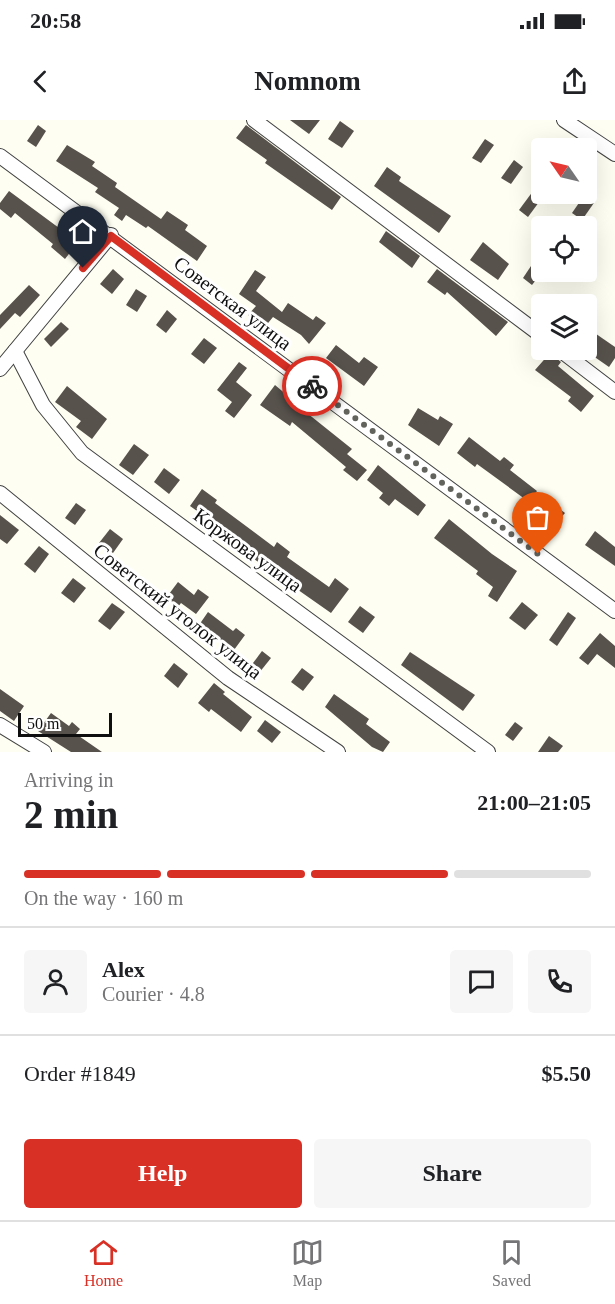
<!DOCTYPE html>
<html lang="en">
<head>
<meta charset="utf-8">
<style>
	body { margin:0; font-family:"Times New Roman",serif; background:#f6f6f6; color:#202124; height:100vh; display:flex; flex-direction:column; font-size:22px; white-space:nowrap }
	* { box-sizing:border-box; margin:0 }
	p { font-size:20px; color:#757577 }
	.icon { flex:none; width:33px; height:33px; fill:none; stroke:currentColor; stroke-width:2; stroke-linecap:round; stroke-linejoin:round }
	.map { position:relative; height:632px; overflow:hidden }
	.sheet { display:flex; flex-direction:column; background:#fff; flex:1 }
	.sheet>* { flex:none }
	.needle { width:39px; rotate:304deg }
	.tools { position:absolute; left:531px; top:18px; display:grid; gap:12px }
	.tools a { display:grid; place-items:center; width:66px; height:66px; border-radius:6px; background:#fff; box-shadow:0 6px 24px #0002; font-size:30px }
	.scale { position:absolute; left:18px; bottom:15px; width:94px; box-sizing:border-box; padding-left:6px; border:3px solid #0f0f0f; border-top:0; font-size:16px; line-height:21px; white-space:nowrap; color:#0f0f0f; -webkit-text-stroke:4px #fff; paint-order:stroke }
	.pin { position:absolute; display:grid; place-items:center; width:51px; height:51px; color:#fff; margin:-62px -26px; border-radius:50% 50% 50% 0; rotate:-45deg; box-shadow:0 0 6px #0007 }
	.pin .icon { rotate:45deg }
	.courier { position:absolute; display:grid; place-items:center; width:60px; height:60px; margin:-30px; border:4px solid #d93025; border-radius:50%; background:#fff; color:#222; box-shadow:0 2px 8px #0007 }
	.overview em { font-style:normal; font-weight:700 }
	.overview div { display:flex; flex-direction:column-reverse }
	.overview { display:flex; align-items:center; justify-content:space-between; height:102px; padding:0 24px }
	h1 { font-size:39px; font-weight:700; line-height:45px }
	.bar { display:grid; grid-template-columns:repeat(4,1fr); gap:9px 6px; align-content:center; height:72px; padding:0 24px }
	.bar i { height:8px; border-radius:4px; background:#e0e0e0 }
	.bar .current { background:#d93025 }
	.bar p { grid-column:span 4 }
	.line { display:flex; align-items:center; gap:15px; padding:0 24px; border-top:2px solid #e0e0e0 }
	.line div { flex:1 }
	.round { display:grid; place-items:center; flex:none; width:63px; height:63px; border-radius:6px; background:#f6f6f6 }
	.primary-button { display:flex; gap:12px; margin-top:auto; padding:12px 24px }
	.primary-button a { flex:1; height:69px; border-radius:6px; background:#d93025; color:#fff; font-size:24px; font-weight:700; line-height:69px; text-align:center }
	.primary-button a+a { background:#f6f6f6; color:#202124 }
	.status { display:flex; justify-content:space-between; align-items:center; height:42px; padding:0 30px; background:#fff; direction:ltr }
	.status svg { height:16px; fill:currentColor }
	header { display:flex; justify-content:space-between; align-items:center; height:78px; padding:0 24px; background:#fff; font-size:27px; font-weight:700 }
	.menu { display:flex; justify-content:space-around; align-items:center; height:84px; border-top:2px solid #e0e0e0; background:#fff; font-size:16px; color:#757577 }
	.menu a { display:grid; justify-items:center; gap:3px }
	.menu .current { color:#d93025 }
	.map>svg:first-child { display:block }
</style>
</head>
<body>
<div class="status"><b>20:58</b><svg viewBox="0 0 49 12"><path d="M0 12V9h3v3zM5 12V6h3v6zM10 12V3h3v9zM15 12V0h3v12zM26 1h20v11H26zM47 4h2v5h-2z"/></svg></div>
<header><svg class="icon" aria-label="back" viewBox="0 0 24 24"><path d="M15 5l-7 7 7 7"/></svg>Nomnom<svg class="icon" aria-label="share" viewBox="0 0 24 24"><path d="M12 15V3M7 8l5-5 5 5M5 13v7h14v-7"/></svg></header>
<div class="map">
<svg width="615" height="632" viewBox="0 0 615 632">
	<rect width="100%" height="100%" fill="#fefef2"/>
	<g fill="#57524c">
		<path d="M290 0H320L309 14Z"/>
		<path d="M340 1 354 11 342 28 328 19Z"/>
		<path d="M38 5 46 11 36 27 27 21Z"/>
		<path d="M246 5 341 77 332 90 265 43 267 40 236 18Z"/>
		<path d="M485 19 494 25 481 43 472 38Z"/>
		<path d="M67 25 95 42 92 46 117 63 115 67 161 99 167 91 188 105 185 110 207 126 197 141 148 106 146 108 126 95 122 101 114 95 119 88 95 72 98 68 56 41Z"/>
		<path d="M514 40 523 47 511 64 501 58Z"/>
		<path d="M387 47 401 57 399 61 451 96 439 113 374 66Z"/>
		<path d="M542 59V78L528 97 519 90Z"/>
		<path d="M9 71 78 122 65 139 51 127 53 124 15 93 11 98 0 89V83Z"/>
		<path d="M585 74 596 80 582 100 572 93Z"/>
		<path d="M386 111 420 136 412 148 379 122Z"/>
		<path d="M483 122 509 144 498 160 470 140Z"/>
		<path d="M533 143 542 152 532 165 523 158Z"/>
		<path d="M113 149 124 159 112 174 100 164Z"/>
		<path d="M437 149 508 202 496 216 447 172 445 175 427 162Z"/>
		<path d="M255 150 266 157 256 171 282 192 288 183 313 200 316 196 326 203 309 224 301 215 273 197 264 208 248 195 256 186 239 174Z"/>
		<path d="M29 165 40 175 20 197 15 193 0 209V195Z"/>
		<path d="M136 169 147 176 137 192 126 185Z"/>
		<path d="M167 190 177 199 166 213 156 205Z"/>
		<path d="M61 202 69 209 51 227 44 219Z"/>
		<path d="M586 207 615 227V238L609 247 586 231Z"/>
		<path d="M204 218 217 228 204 244 191 234Z"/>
		<path d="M336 225 359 243 364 237 378 247 364 266 326 238Z"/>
		<path d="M550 233 561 242 558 246 594 276 581 292 568 281 571 277 535 250Z"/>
		<path d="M239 242 247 248 236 262 252 275 234 298 225 291 232 282 217 270Z"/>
		<path d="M275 265 288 276 287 277 352 329 347 334 367 350 357 361 343 350 346 347 292 302 290 306 260 285Z"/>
		<path d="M67 266 107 299 92 319 76 307 81 301 55 282Z"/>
		<path d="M418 288 438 300 440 296 453 304 439 326 408 305Z"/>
		<path d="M469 317 500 341 504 337 514 345 510 350 537 371 529 382 477 344 475 347 457 333Z"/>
		<path d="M134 324 149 335 133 355 119 345Z"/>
		<path d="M378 345 426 385 418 396 395 379 389 386 379 378 383 373 367 360Z"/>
		<path d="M164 348 180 360 169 374 154 362Z"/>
		<path d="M202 369 217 380 215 383 274 427 277 422 290 432 287 437 329 467 335 458 349 469 331 493 210 408 214 403 190 386Z"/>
		<path d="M76 383 86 390 75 405 65 398Z"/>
		<path d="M553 384 565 393 556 403 545 394Z"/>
		<path d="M0 395 19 410 7 424 0 419Z"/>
		<path d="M449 399 492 434 517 451 497 482 488 476 493 467 476 454 478 451 434 418Z"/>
		<path d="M110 409 123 419 113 433 99 423Z"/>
		<path d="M595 411 615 427V446L585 425Z"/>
		<path d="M39 426 49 434 35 453 24 444Z"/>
		<path d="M73 458 86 468 74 483 61 473Z"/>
		<path d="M178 462 194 475 198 469 209 477 196 494 181 483 178 487 166 478Z"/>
		<path d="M522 482 538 495 525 510 509 498Z"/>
		<path d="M112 483 125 492 110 510 98 501Z"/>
		<path d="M360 486 375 497 363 513 348 502Z"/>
		<path d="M208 492 233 511 236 508 245 515 231 534 221 526 224 523 199 505Z"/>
		<path d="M568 492 576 498 557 526 549 520Z"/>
		<path d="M600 513 615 526V548L597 534 588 545 579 538Z"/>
		<path d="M262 531 271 538 259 553 250 547Z"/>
		<path d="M410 532 475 575 463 591 401 545Z"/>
		<path d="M174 543 188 554 178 568 164 556Z"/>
		<path d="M302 548 314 557 303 571 291 562Z"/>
		<path d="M214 563 225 572 223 574 252 597 241 612 211 589 209 592 198 583Z"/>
		<path d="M0 569 24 586 14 601 0 591Z"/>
		<path d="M334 574 369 599 366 604 390 622 383 632 372 627 325 587Z"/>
		<path d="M51 593 69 606 72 602 80 609 76 614 102 632H71L38 611Z"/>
		<path d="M265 600 281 612 272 623 257 611Z"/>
		<path d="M515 602 523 608 513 621 505 615Z"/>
		<path d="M549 616 563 626 558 632H538Z"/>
	</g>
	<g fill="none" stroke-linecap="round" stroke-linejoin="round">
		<defs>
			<g id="minor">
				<path d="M254 0 542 216"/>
				<path d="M564 0 615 34"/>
				<path d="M0 36 615 491"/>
				<path d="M560 230 615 272"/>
				<path d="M15 231 43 285 82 333 488 632"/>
				<path d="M0 249 111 115"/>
				<path d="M0 373 228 558 338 632"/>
				<path d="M0 605 44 632"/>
			</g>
		</defs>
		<use href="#minor" stroke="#424242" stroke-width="16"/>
		<use href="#minor" stroke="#fff" stroke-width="14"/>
	</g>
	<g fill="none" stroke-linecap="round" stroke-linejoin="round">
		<path stroke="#63635e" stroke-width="6" stroke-dasharray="0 10.8" d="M312 266 538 434"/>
		<path stroke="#d93025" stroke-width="8" d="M83 148 111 116 312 266"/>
	</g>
	<g text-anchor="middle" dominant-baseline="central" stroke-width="6" stroke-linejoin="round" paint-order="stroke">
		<g font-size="20" fill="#0f0f0f" stroke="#fff">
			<text transform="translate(233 183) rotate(37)">Советская улица</text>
			<text transform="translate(248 430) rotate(36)">Коржова улица</text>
			<text transform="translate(178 491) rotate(38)">Советский уголок улица</text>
		</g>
	</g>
</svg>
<div class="tools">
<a><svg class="needle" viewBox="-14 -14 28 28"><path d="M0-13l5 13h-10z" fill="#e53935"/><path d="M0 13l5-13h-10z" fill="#757577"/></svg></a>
<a><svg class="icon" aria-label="locate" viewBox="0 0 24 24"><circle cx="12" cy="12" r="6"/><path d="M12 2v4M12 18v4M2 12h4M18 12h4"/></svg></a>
<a><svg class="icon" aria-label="layers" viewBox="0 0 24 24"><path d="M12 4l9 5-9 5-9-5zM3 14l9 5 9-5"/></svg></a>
</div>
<div class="scale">50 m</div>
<div class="pin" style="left:538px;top:434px;background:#ea580c"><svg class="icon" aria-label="bag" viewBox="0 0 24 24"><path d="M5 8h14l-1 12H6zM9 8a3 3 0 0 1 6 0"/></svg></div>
<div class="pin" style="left:83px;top:148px;background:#1f2937"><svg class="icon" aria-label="home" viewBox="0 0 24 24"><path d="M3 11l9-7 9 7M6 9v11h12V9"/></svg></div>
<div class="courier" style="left:312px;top:266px"><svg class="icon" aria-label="bike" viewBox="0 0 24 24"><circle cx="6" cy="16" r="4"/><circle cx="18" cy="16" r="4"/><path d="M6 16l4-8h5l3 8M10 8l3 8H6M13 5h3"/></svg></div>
</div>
<section class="sheet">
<div class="overview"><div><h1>2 min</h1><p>Arriving in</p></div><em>21:00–21:05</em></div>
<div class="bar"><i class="current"></i><i class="current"></i><i class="current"></i><i></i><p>On the way · 160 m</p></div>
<div class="line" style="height:108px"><a class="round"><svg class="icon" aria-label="person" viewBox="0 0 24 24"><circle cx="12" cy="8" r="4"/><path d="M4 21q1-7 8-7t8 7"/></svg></a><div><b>Alex</b><p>Courier · 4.8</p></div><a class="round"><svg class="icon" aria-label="chat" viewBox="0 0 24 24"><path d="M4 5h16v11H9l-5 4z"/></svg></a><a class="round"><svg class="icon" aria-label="phone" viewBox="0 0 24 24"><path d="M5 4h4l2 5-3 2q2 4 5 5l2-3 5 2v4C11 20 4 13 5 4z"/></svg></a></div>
<div class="line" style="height:78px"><div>Order #1849</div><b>$5.50</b></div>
<div class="primary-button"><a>Help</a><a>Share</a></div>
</section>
<nav class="menu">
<a class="current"><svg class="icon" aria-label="home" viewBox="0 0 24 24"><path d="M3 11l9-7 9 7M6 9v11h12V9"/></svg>Home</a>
<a><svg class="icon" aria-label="map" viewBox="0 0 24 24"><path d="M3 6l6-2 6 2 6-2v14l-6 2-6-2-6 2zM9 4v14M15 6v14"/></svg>Map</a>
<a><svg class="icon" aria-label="saved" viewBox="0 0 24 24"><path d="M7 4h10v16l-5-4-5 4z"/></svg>Saved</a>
</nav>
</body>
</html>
